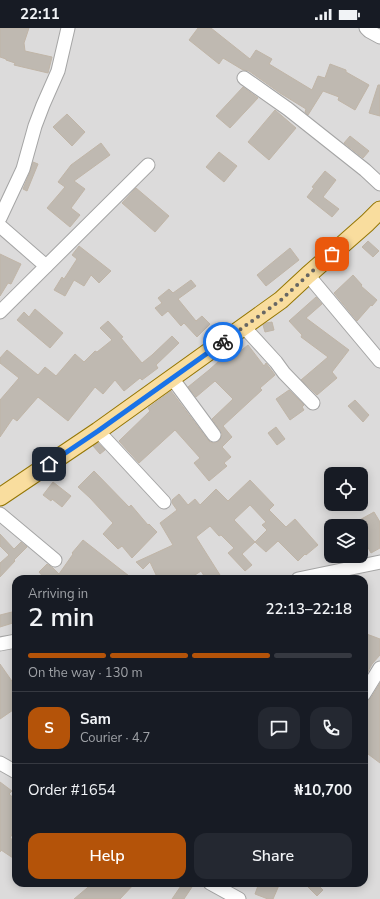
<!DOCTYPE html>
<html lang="en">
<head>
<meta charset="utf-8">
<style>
	body { margin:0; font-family:"Nunito Sans",sans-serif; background:#242831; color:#f1f3f6; height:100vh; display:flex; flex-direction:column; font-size:15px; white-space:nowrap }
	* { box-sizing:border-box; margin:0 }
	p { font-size:13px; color:#9ea1a6 }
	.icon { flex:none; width:22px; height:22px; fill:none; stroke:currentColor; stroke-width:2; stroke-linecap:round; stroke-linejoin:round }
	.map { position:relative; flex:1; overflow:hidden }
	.drawer { position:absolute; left:12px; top:547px; width:356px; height:312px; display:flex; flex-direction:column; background:#171b24; border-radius:12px; box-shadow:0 2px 10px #0003 }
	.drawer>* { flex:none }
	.controls { position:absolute; left:324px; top:439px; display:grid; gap:8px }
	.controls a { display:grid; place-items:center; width:44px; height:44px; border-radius:8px; background:#171b24; box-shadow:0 2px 10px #0003; font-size:20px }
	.pin { position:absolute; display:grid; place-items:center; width:34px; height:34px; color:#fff; margin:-17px; border-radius:8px; box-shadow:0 2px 6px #0006 }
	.courier { position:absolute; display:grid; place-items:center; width:40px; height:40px; margin:-20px; border:3px solid #1a73e8; border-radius:50%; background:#fff; color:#222; box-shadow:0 1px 5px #0007 }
	.headline em { font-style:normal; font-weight:600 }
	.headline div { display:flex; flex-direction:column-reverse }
	.headline { display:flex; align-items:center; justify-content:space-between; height:68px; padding:0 16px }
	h1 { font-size:26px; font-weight:600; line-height:30px }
	.bar { display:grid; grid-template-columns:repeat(4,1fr); gap:6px 4px; align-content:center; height:48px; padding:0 16px }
	.bar i { height:5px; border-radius:3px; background:#363941 }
	.bar .on { background:#b45309 }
	.bar p { grid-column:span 4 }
	.line { display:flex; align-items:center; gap:10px; padding:0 16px; border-top:1px solid #363941 }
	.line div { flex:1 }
	.round { display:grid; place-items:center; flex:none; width:42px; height:42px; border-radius:12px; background:#242831 }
	.button { display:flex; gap:8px; margin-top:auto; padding:8px 16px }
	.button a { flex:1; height:46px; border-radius:12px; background:#b45309; color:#fff; font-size:16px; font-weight:600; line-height:46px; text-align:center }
	.button a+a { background:#242831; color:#f1f3f6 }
	.status { display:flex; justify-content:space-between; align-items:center; height:28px; padding:0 20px; background:#171b24; direction:ltr }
	.status svg { height:11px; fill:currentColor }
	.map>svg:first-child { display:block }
</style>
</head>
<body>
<div class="status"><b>22:11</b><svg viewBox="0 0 49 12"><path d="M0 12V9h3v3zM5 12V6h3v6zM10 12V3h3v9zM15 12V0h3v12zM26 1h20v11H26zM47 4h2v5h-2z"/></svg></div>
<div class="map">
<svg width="380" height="871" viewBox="0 0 380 871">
	<rect width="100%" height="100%" fill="#efece4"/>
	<path fill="#dcdbdb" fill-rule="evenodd" d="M0 0H380V871H0ZM331 446H361V476H331ZM331 498H361V528H331ZM16 551H364V855H16Z"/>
	<g fill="#bfb9b1" stroke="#c0b5a7">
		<path d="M0 0H29L24 15 25 23 52 29 48 45 14 37 15 35 6 32V31L0 29Z"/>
		<path d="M198 0H211L250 31 256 22 272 31 269 36 312 62 318 48 325 50 330 36 346 42V44L369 57 355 82 338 72 339 69 323 63 308 87 305 84 306 81 280 65 249 43 243 42 223 30 219 36 189 12Z"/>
		<path d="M378 57H380V88L369 85Z"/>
		<path d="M243 59 258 70 230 100 216 88Z"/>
		<path d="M275 82 296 100 269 132 248 114Z"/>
		<path d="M67 86 85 104 72 118 53 99Z"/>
		<path d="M350 108 369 123 363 130 344 115Z"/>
		<path d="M101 115 110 127 74 153 85 161 71 180 80 187 70 199 47 180 65 159 58 154 71 137Z"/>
		<path d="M219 124 237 138 224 154 206 139Z"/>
		<path d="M33 134 38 136 27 163 23 161 30 144Z"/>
		<path d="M325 143 336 152 323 169 339 181 332 189 307 169 314 160 312 159Z"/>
		<path d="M136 160 169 188 155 204 122 175Z"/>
		<path d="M368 213 379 223 373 229 362 219Z"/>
		<path d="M79 218 111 243 99 255 91 247 84 258 74 252 65 268 54 262 62 249 64 251 77 231 72 227Z"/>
		<path d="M290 220 299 232 266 258 257 247Z"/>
		<path d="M0 226 21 236 11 256 8 255 0 268Z"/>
		<path d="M353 247 362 257 361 258 377 272 372 278 371 277 357 293 334 265Z"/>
		<path d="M191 252 196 258 178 271 196 293 202 288 210 296 197 309 184 295 181 298 168 283 162 288 155 280 162 275 158 270 169 261 173 265Z"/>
		<path d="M316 269 322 276 306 290 349 322 332 344 337 350 317 367 301 352 328 329 301 309 302 307 289 293Z"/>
		<path d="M35 281 63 305 50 320 17 292 24 284 29 289Z"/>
		<path d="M108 293 123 309 121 310 142 335 152 327 172 308 179 315 156 337 158 340 142 352 140 350 124 363 115 352 103 366 95 359 68 393 38 369 17 393 13 390 0 409V372L19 350 0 335V330L7 322 38 347 45 339 56 348 75 326 84 334 95 323 97 324 112 312 100 300Z"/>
		<path d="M272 294 274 302 265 304 263 297 266 295Z"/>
		<path d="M248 317 264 338 266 335 275 347 260 360 262 362 223 398 232 409 222 419 231 429 224 435 227 438 209 453 194 435 200 430 175 402 139 435 119 413 150 383 148 380 171 363 208 412 210 414 214 415 219 413 221 410 222 406 220 402 212 391 233 371 215 353 196 369 188 359 209 342 229 324 233 329Z"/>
		<path d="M289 362 304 377 302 379 304 382 290 392 276 371Z"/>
		<path d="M355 372 369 387 363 394 348 378Z"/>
		<path d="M276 399 285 411 277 417 268 405Z"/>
		<path d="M98 415 105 422 100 426 93 418Z"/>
		<path d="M94 443 129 479 131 477 148 497 149 496 157 504 132 530 122 518 118 521 103 506 113 495 90 470 78 459Z"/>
		<path d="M250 452 274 477 269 482 286 499 295 491 318 517 306 527 305 526 298 533 278 513 266 524 255 514 267 502 262 497 266 494 250 477 234 492 255 514 242 526 252 537 245 543 228 525 234 520 221 507 219 508 210 498 196 509 220 547 214 551H206L201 543 189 551H158L150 534 143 541 136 534 173 517 160 495 177 482 172 475V472L179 466 188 477 195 471 200 477 216 461 228 473Z"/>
		<path d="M53 454 71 468 62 479 52 471 51 473 43 467Z"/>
		<path d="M374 484 380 494V520L371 525 365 514 367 513 361 503V498H358L356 494Z"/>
		<path d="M0 506 14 521 21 514 27 519 14 532 15 533 0 549V535L9 527 0 518Z"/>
		<path d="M83 512 120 541 133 551H45L39 544 47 536 53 540 59 546 73 526 72 525Z"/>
		<path d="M16 583V594L0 599V587Z"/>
		<path d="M364 605 380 611V627L372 636 364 651Z"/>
		<path d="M0 636 16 659V680L0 691Z"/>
		<path d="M380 655V735L364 723V675L371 670Z"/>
		<path d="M0 754 12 763 9 766 16 772V800L10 810 16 814V826L13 830 1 822 0 824Z"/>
		<path d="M93 855H135L120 871H74Z"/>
		<path d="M183 855H187L192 859 184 871H172Z"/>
		<path d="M259 855H280L273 871H268L255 866Z"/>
		<path d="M304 855H316L323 862 317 868Z"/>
	</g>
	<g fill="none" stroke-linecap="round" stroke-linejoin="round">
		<defs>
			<g id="minor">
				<path d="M366 0 369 3 380 9"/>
				<path d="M244 50 288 81 365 142 380 156"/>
				<path d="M0 190 23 141 35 98 43 77 58 43 68 0"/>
				<path d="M0 198 46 238"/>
				<path d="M308 247 380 333"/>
				<path d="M0 284 148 137"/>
				<path d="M244 299 276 334 284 345 313 375"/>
				<path d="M172 350 214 407"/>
				<path d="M98 403 164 474"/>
				<path d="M0 486 55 532"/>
				<path d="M298 551 380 534"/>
				<path d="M0 616 16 613"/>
				<path d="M364 666 380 640"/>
				<path d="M0 735 16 744"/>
				<path d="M210 855 239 871"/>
			</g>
			<path id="major" d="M0 469 98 403 281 272 308 247 367 195 380 182"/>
		</defs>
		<use href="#minor" stroke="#a5a5a5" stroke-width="15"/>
		<use href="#major" stroke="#947604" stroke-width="19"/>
		<use href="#minor" stroke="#fff" stroke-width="13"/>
		<use href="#major" stroke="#f9dd9e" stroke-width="17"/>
	</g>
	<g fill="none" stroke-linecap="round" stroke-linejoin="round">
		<path stroke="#676663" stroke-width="4" stroke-dasharray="0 7.2" d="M223 314 281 272 308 247 332 226"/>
		<path stroke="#1a73e8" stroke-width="5" d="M49 436 98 403 223 314"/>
	</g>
</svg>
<div class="controls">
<a><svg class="icon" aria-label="locate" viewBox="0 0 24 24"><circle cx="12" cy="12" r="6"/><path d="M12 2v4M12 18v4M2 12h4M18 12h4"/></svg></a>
<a><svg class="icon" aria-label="layers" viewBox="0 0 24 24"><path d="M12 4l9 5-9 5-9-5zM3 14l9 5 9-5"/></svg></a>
</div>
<div class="pin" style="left:332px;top:226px;background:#ea580c"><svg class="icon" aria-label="bag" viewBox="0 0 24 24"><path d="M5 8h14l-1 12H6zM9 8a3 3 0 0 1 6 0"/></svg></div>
<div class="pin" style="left:49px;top:436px;background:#1f2937"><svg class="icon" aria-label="home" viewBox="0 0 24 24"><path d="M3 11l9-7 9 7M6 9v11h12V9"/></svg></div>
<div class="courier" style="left:223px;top:314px"><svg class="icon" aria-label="bike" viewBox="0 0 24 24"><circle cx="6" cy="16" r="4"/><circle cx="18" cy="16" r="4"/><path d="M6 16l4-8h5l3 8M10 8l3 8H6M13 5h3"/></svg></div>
<section class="drawer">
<div class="headline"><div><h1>2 min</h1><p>Arriving in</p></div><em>22:13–22:18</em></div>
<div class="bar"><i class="on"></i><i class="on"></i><i class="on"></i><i></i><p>On the way · 130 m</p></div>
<div class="line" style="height:72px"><b class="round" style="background:#b45309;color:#fff">S</b><div><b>Sam</b><p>Courier · 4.7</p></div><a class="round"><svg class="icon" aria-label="chat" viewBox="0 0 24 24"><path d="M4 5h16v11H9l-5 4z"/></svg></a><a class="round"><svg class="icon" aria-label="phone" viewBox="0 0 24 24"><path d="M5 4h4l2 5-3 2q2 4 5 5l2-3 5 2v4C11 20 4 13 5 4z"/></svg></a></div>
<div class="line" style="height:52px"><div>Order #1654</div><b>₦10,700</b></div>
<div class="button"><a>Help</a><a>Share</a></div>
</section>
</div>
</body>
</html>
